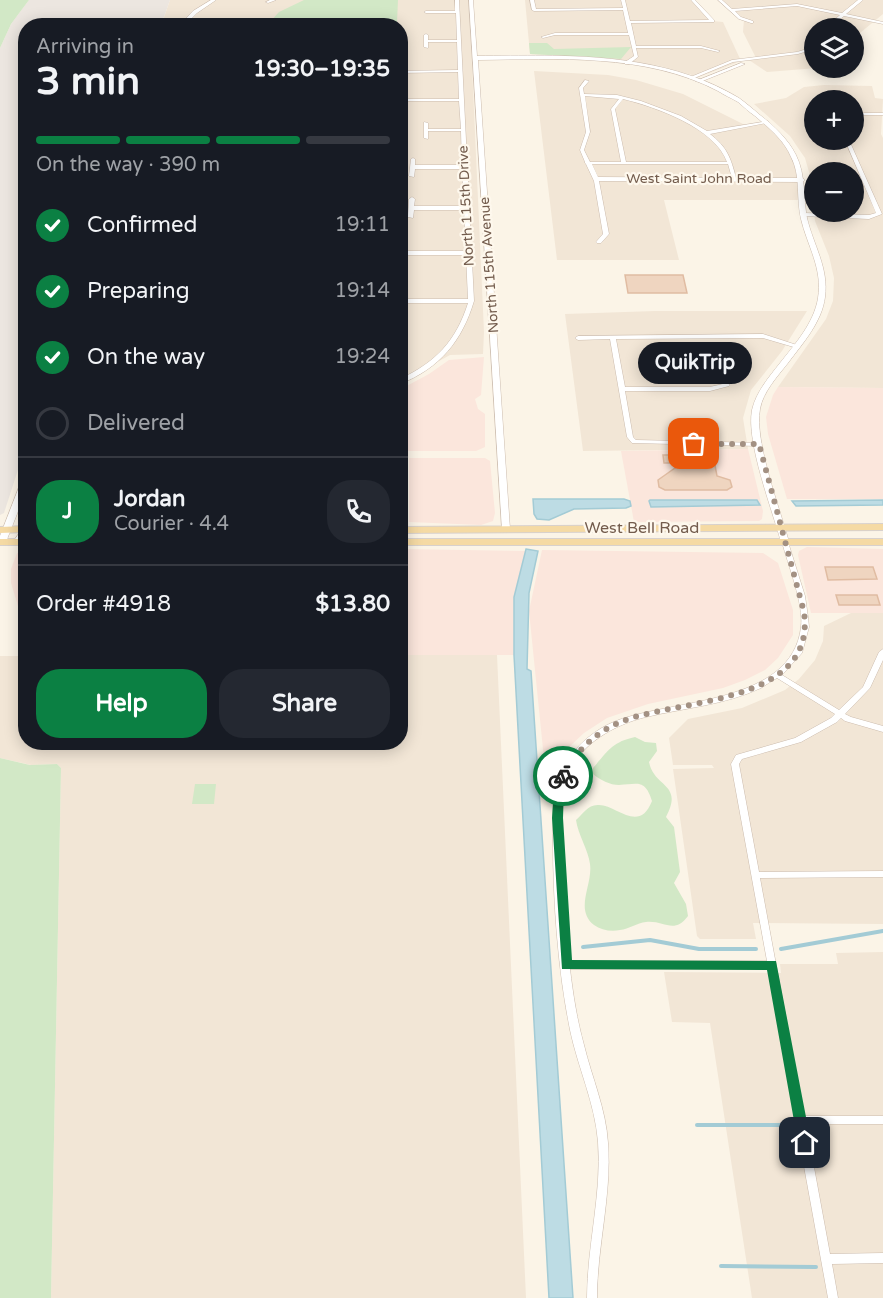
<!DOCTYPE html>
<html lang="en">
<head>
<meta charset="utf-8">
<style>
	body { margin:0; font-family:"Varela Round",sans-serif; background:#242831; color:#f1f3f6; height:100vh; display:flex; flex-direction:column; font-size:22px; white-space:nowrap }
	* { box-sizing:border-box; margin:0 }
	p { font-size:20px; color:#9ea1a6 }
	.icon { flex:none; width:33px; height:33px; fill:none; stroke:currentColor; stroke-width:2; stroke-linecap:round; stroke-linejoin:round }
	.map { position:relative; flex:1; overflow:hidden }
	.panel { position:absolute; left:18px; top:18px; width:390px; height:732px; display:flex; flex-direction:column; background:#171b24; border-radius:24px; box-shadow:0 3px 15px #0003 }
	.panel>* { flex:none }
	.buttons { position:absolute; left:804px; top:18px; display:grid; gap:12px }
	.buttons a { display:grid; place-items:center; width:60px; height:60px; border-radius:50%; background:#171b24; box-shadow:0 3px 15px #0003; font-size:30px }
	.pin { position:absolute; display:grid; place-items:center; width:51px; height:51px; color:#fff; margin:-26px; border-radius:12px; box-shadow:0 3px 9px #0006 }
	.courier { position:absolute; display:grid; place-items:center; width:60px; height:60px; margin:-30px; border:4px solid #0b8043; border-radius:50%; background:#fff; color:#222; box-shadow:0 2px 8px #0007 }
	.bubble { position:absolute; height:42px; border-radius:21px; background:#171b24; box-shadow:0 3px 15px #0003; font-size:20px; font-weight:700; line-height:42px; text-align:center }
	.summary em { font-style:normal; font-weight:700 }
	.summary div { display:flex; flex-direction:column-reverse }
	.summary { display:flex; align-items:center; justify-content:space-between; height:102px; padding:0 18px }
	h1 { font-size:39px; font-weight:700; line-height:45px }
	.bar { display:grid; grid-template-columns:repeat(4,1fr); gap:9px 6px; align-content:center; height:72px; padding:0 18px }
	.bar i { height:8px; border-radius:4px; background:#363941 }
	.bar .active { background:#0b8043 }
	.bar p { grid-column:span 4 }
	.line { display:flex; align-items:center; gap:15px; padding:0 18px; border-top:2px solid #363941 }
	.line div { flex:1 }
	.round { display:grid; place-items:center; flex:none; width:63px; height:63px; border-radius:24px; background:#242831 }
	ol { padding:0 18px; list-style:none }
	li { display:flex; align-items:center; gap:18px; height:66px }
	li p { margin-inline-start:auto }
	li .icon { padding:6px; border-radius:50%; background:#0b8043; color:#fff; stroke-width:4 }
	li:last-child { color:#9ea1a6 }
	li i { width:33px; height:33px; border:3px solid #363941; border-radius:50% }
	.button { display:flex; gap:12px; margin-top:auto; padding:12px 18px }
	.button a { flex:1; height:69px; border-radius:24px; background:#0b8043; color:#fff; font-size:24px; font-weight:700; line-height:69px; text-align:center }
	.button a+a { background:#242831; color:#f1f3f6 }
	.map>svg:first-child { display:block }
</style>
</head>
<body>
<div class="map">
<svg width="883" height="1298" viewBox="0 0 883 1298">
	<rect width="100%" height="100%" fill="#fbf4e7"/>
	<g fill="#f2e6d6" fill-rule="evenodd">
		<path d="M170 0H469L484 332 483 354 450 355 401 382 400 26H161Z"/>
		<path d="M525 0H693L712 21 723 22 741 61 699 77 660 66 618 59 530 54Z"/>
		<path d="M720 0H883V14L860 33 861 40 854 52V28H814V68H817L767 72 749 60 756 58 743 32 744 19Z"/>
		<path d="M534 71 608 75 636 80 683 94 745 125 766 122 796 160 803 200H664L679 260H557Z"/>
		<path d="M824 85 872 86 875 98 883 99 881 134 883 138V388L778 387 826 319 833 301 834 278 829 256 815 221 811 179 805 158 790 136 754 104 786 98 804 87ZM814 100H854V140H814ZM814 172H854V212H814Z"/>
		<path d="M655 311H807L782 351 751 390 743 418 748 449 583 451 565 314Z"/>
		<path d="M851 613H883V924L753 923 756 939H700L697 936 673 769 714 768 712 765H673L669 738 688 719 742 708 785 690 799 679 815 660 823 641 824 626Z"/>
		<path d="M401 655H497L526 1298H51L61 768 57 764 31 765 0 758V656H25L26 742H400Z"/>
		<path d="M883 952V1298H752L710 1023 672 1022 664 972 781 973 780 964H838L836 953Z"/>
	</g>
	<g fill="#fbe6dc">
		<path d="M484 357 481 395 475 399 478 409 485 414V447L476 451H401V389L429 374 449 360Z"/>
		<path d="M778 387 883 388V499H787L768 434 766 417 773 395Z"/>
		<path d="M748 449 763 511 762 519 759 521 634 522 621 451Z"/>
		<path d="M409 458H485L490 461 495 513 493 521 481 525 409 522Z"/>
		<path d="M807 547 883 549V613H811L798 555 799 551Z"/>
		<path d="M401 549 526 551 514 597V655H401Z"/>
		<path d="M542 550 763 553 778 563 793 610V635L778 658 765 670 745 680 723 688 648 704 607 718 584 733 554 761 544 759 529 611Z"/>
		<path d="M25 551H26L25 629 11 583V569L17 553Z"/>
	</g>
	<path fill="#ece6e0" d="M29 0H170L161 25 26 26 25 448 4 513 0 515V48L11 24Z"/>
	<g fill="#d2e8c6">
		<path d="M0 0H29L11 24 0 48Z"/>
		<path d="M304 0H398L397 22 396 26H275L276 22H270L279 12Z"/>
		<path d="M529 43H547L554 49 631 47 621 59 530 54Z"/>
		<path d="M635 737 645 742 656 743 657 751 649 762C654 788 684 783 666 817L674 827 680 872 674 883 686 904 688 916C674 935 664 920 646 922 637 923 629 929 620 930 611 932 601 930 594 925 574 909 593 885 590 864 588 849 578 835 576 820 583 814 588 804 599 805 617 805 639 834 652 801 645 779 638 784 619 785 610 785 600 780 593 774V768C608 751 612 742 635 737Z"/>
		<path d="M0 758 30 765 57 764 61 768 51 1298H0Z"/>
		<path d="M195 784H216L214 804H192Z"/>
	</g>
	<g fill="#bddce4" stroke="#a3cbd5" stroke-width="1.5">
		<path d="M533 499H624L630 501 631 506 626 508 574 509 549 520 537 519 534 514Z"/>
		<path d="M650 500H757L760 505 651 507 649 501Z"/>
		<path d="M883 500V505L796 506 792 501Z"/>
		<path d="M526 549 538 551 529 593 527 669 531 671 573 1298H549L514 655V597Z"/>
	</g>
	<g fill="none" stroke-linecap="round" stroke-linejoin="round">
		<g stroke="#a3cbd5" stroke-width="4">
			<path d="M583 947 650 940 699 949H756"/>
			<path d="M781 949 883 931"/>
			<path d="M697 1125H791"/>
			<path d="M721 1266 816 1267"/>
		</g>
	</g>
	<g fill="#efd5c0" stroke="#e0bca2" stroke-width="1.5">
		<path d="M625 275H683L687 293H628Z"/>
		<path d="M663 455H713L717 476 730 480 732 487 727 490H665L659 487 658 480 682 463H664Z"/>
		<path d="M825 567H873L877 579 828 580Z"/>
		<path d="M836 595H877L880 605H839Z"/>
	</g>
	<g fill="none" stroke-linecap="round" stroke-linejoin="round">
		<defs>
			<g id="minor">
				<path d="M270 0H276L268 3 266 2Z"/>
				<path d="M455 0H459L474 301C462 341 440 368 400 384V379C436 362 456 341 468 303H400V299H468L466 255H400V251H466L464 210H414L413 218 408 217 409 199 412 197 415 199 414 206H464L462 169H415L414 177 409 176 411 159 413 158 415 159V165H462L461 131H428V139L424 138V122L428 123V129H461L459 101H400V99H459L458 72 400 73V71L458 70 457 42H428V48L424 47V35L426 34 428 35V40H457L456 13H426L424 12 426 11H455Z"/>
				<path d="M530 0H534L536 9 623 8 621 0H625L630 21 709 20 691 0H695L714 20V22L631 23 636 46H701L720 51 718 52 701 48H636L638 57 629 64H625V62L634 56 629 35H555L543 38 541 37 555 33H628L623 10 534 11 532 10Z"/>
				<path d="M718 0H722L732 9 797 4 842 13 858 0H863L846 14 883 22V24L844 16 829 28H825L840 15 797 6 735 11 741 17 753 21V23H751L739 19Z"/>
				<path d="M174 24 187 25 189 26H172Z"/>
				<rect x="244" y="24" width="4" height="2"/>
				<path d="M814 47V49L798 54 733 62 692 79 688 78 732 60 797 52Z"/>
				<path d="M741 63 745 64 700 82 696 81Z"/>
				<path d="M585 80 589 81 583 88 584 94 617 95 641 101 681 116 707 131 768 121V122L766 123 710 134C727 147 731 158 736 178H802L805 180 802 182 599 181 609 234 601 243H597L596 242 603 234 594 181 586 164 585 163V162L580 150 586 132 579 88ZM585 96 619 99 611 109 621 162H590L584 150 590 132ZM623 99C656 107 715 128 727 162H626L615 109ZM592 164H728L732 178 598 177Z"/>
				<path d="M825 93H829L832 100H828L825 94Z"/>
				<rect x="854" y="113" width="29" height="2"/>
				<path d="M845 140H849L882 214 869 219 802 216 801 215 804 213 869 215 876 213Z"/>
				<path d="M763 334 800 346 797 348 763 338 616 339 625 387H710L727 383 730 385 729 386 710 391H625L633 437 636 440 761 443 762 444 761 445 759 446 632 443 627 437 610 339 578 340 575 338 578 336Z"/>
				<path d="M783 540H787L788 542 805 596 808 617 809 627 802 653 782 675 839 710 863 687 879 652 883 649V660L870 688 845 714 851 717 883 726V732L845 721 841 718 837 722 801 742 742 759 739 764 759 872 883 871V877L760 878 804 1116H883V1124H806L830 1254 883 1253V1263L832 1264 838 1298H828L768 969H570C573 994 577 1020 584 1045 592 1078 606 1109 608 1143 612 1195 597 1246 597 1298H587C587 1246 602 1194 598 1142 595 1103 578 1068 570 1030 558 971 553 902 553 842 553 820 552 794 560 774 570 750 593 730 616 721 672 699 792 705 801 627 804 604 788 565 782 542ZM777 678 835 714 831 718 795 738 736 755 731 764 767 961H570C565 920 562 879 561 838 561 817 561 795 568 775 579 744 616 724 646 717 684 708 725 705 761 688 766 685 771 681 777 678Z"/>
			</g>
			<g id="tertiary">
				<path d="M211 0H216L197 13 184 26H179L193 11Z"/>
				<path d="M469 0H473L477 56C565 55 661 51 739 98 746 103 753 109 760 115 774 126 788 139 796 155 806 175 803 197 807 218 813 244 829 268 825 297 822 322 803 343 788 363 777 377 763 392 760 409 754 441 780 509 789 542L788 544H782L781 542C772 509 746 442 752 410 756 392 769 377 780 363 795 344 814 323 818 298 823 269 807 245 801 219 796 198 801 176 791 157 784 140 769 128 755 116 749 112 744 107 738 102 731 98 724 95 718 91 645 53 557 59 478 60L510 529 506 532 502 529Z"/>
				<path d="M23 477H26V491L6 542 5 544H0V536Z"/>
				<path d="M23 528H26V536L20 544H14L13 542Z"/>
			</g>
			<g id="primary">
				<path d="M883 524V530L400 533V527Z"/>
				<path d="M26 526V532L0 533V527Z"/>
				<rect x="0" y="539" width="26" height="6"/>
				<rect x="400" y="539" width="483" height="6"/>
			</g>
		</defs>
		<use href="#minor" stroke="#ccbcae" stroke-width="1"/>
		<use href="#tertiary" stroke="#ccbcae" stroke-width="1"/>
		<use href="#primary" stroke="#d8d1cd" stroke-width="2"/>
		<use href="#minor" fill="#fff" fill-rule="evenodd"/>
		<use href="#tertiary" fill="#fff" fill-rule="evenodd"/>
		<use href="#primary" fill="#f5daa4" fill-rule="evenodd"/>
	</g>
	<path fill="#0b8043" d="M563 772 568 776 564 787 563 818 572 960 776 961 811 1143 809 1147 805 1149 800 1147 798 1143 767 970 562 969 552 818 554 787 559 773Z"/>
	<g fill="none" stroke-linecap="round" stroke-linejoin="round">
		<path stroke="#a39183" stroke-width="6" stroke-dasharray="0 10.8" d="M563 776C574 753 595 733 618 723 673 698 817 707 804 612L759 444H694"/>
	</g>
	<g text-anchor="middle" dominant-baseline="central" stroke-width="4.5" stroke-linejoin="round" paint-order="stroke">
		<g font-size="14" fill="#735c4d" stroke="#fef8ed">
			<text x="699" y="178">West Saint John Road</text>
			<text transform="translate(466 206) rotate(-93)">North 115th Drive</text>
			<text transform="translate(489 265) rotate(-94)">North 115th Avenue</text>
		</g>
		<g font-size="16" fill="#735c4d" stroke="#fef8ed">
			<text x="642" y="528">West Bell Road</text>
		</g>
	</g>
</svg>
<div class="buttons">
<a><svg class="icon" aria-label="layers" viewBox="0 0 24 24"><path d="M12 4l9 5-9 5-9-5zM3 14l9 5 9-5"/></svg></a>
<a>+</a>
<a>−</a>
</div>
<div class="pin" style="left:694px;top:444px;background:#ea580c"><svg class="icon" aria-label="bag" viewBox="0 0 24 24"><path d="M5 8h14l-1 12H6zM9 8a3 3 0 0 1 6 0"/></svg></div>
<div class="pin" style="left:805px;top:1143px;background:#1f2937"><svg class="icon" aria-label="home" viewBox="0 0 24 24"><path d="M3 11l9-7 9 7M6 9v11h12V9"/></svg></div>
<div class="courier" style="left:563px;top:776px"><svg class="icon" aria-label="bike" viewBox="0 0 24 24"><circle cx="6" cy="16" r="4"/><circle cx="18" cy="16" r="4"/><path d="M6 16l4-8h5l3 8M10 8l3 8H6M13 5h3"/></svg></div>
<div class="bubble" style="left:638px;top:342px;width:114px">QuikTrip</div>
<section class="panel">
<div class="summary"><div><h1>3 min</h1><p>Arriving in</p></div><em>19:30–19:35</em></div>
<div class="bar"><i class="active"></i><i class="active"></i><i class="active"></i><i></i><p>On the way · 390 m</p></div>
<ol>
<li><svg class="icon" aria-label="check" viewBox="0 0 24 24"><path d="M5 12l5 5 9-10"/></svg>Confirmed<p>19:11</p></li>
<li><svg class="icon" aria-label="check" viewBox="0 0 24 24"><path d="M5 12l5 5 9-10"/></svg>Preparing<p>19:14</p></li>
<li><svg class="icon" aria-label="check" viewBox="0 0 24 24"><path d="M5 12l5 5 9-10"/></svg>On the way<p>19:24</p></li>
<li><i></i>Delivered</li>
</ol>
<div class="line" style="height:108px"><b class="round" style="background:#0b8043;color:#fff">J</b><div><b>Jordan</b><p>Courier · 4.4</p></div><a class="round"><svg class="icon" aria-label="phone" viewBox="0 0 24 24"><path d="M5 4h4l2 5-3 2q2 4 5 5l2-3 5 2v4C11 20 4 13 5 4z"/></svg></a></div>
<div class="line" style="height:78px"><div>Order #4918</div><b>$13.80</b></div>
<div class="button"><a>Help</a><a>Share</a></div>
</section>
</div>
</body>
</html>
